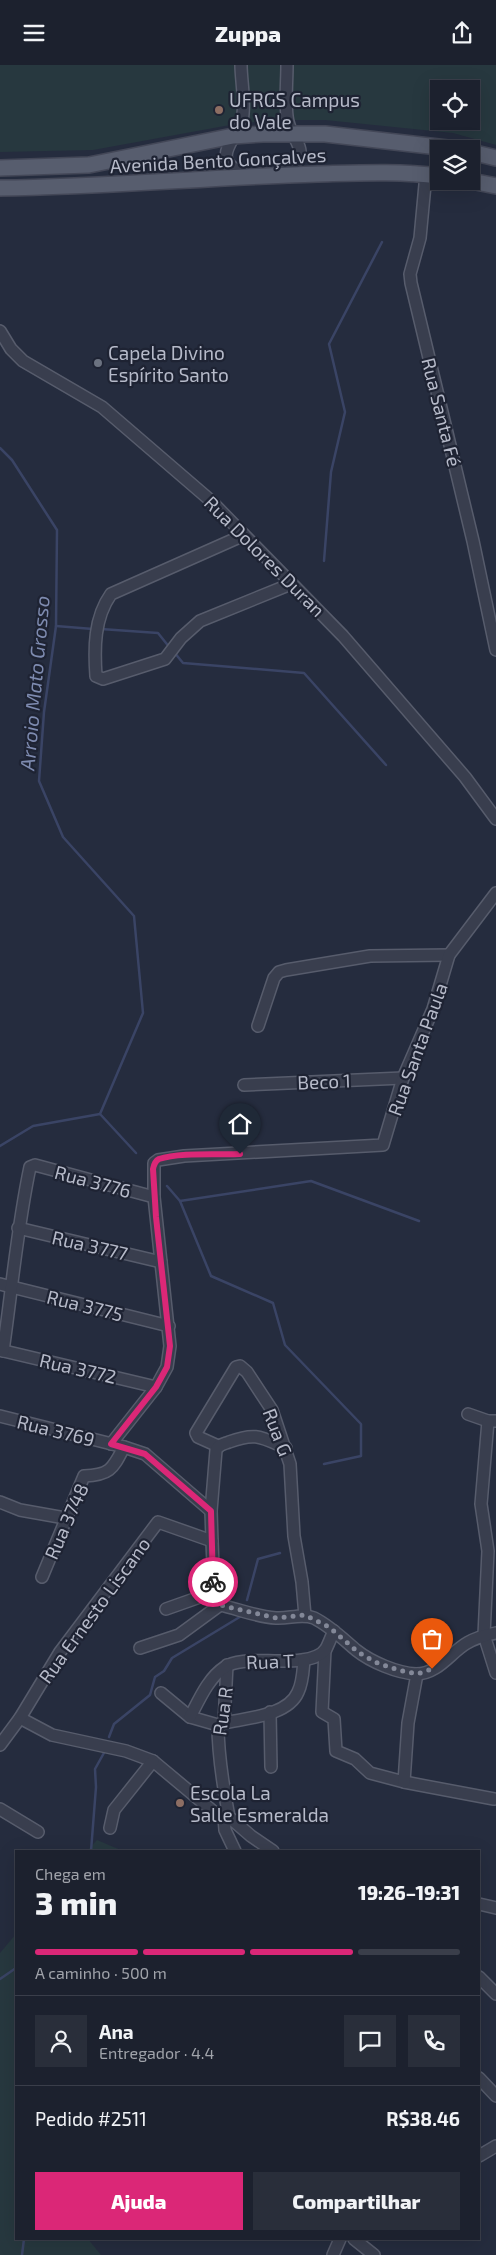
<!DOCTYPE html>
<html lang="pt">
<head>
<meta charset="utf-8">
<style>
	body { margin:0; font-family:"Exo 2",sans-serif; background:#292e3a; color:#f1f3f6; height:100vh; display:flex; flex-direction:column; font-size:19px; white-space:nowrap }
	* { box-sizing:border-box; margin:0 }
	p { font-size:16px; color:#a0a3aa }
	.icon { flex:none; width:28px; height:28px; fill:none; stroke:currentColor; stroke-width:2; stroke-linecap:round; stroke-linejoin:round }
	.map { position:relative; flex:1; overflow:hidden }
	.side { position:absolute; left:15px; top:1785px; width:465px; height:390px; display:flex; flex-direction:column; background:#1c212e; border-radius:0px; box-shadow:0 5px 20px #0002,0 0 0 1px #3a3e4a }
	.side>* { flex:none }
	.fabs { position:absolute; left:430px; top:15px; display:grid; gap:10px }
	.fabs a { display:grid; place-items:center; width:50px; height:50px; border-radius:0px; background:#1c212e; box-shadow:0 5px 20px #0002,0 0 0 1px #3a3e4a; font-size:25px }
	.pin { position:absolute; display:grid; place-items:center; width:42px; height:42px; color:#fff; margin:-51px -21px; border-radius:50% 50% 50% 0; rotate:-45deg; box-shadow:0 0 5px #0007 }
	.pin .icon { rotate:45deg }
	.courier { position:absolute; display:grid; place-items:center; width:50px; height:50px; margin:-25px; border:4px solid #db2777; border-radius:50%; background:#fff; color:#222; box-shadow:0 1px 6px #0007 }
	.summary em { font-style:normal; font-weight:800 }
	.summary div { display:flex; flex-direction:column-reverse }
	.summary { display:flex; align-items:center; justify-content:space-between; height:85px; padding:0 20px }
	h1 { font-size:32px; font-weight:800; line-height:38px }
	.bar { display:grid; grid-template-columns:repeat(4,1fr); gap:8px 5px; align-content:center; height:60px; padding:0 20px }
	.bar i { height:6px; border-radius:4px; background:#3a3e4a }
	.bar .current { background:#db2777 }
	.bar p { grid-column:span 4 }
	.line { display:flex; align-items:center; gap:12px; padding:0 20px; border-top:1px solid #3a3e4a }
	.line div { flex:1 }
	.round { display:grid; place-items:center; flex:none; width:52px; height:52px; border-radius:0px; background:#292e3a }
	.button { display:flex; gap:10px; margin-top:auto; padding:10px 20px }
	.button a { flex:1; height:58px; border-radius:0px; background:#db2777; color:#fff; font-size:20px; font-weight:800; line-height:58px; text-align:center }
	.button a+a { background:#292e3a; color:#f1f3f6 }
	header { display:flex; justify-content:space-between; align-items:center; height:65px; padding:0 20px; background:#1c212e; font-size:22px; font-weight:800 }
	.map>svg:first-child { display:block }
</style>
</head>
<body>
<header><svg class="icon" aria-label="menu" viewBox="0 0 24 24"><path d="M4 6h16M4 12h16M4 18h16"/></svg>Zuppa<svg class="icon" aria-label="share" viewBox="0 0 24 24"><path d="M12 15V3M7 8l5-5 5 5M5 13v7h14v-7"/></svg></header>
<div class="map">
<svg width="496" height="2190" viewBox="0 0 496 2190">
	<rect width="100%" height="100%" fill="#252c3e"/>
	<g fill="#27383f" fill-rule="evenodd">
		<path d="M0 0H496V80L453 68 325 55H288L241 58 93 85 0 87ZM439 24H471V56H439Z"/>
		<path d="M97 1775 123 1786H87Z"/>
		<path d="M16 1869V2174H88L101 2190H0V1888Z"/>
	</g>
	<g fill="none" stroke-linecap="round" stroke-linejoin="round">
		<g stroke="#3a4465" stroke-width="2.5">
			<path d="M0 383 12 395 57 465 56 561 44 647 39 716 63 772 134 851 143 948 100 1049 136 1088"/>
			<path d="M324 496 331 407 345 347 329 279 382 177"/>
			<path d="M56 561 93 564"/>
			<path d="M101 564 158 568 170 583"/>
			<path d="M174 587 183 598 304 608 386 700"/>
			<path d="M0 1081 33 1061 100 1049"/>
			<path d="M167 1121 180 1136 211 1211 273 1238 285 1280 361 1359V1391L324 1399"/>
			<path d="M180 1136 311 1116 419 1156"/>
			<path d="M247 1535 258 1494 280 1488"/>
			<path d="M109 1672 114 1659 150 1630 155 1612 164 1606 172 1593 243 1550"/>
			<path d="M91 1786 96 1722 95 1704 105 1686"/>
			<path d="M0 1914 16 1903"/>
			<path d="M22 2190 24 2174"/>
		</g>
		<defs>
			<g id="minor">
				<path d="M241 0C241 15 246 41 242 55 235 78 207 94 248 111"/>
				<path d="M279 109C320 87 289 78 287 51 285 34 287 17 287 0"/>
				<path d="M426 109 420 173 410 209 411 218 473 476 496 585"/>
				<path d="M0 266 11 284 23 296 102 342 210 435 343 571 465 712 496 754"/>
				<path d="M244 470 111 529C94 553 94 583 96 611L103 614 165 594 181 573 200 556 291 519"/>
				<path d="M258 961 274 913 279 907 286 905 370 891 449 890"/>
				<path d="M244 1020 403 1013"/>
				<path d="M18 1163 161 1197"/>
				<path d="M0 1219 169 1261"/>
				<path d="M0 1285 156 1322"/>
				<path d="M3 1286C12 1224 17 1163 30 1102L35 1100 154 1132"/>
				<path d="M468 1349 488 1356H496"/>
				<path d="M0 1351 124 1382C113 1403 111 1410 84 1411L42 1512"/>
				<path d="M488 1356 481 1439 488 1486 484 1570 496 1608"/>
				<path d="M111 1379 156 1322 167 1302 170 1281 154 1132V1098L158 1095 184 1091 383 1080 403 1013 433 944 449 890 496 828"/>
				<path d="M218 1381 198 1372 196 1368 236 1302 240 1301 247 1307 272 1345 290 1399 294 1471 302 1517 305 1551"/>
				<path d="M124 1382 145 1389 211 1446"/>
				<path d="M0 1437 20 1445 65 1453"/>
				<path d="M220 1540C238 1544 257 1552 276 1553 289 1554 301 1548 314 1553 330 1561 343 1574 356 1585 371 1597 397 1608 416 1609 438 1609 451 1587 467 1578 477 1572 486 1570 496 1568"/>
				<path d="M220 1540 214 1527 212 1476 211 1446 216 1385C219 1379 224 1379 229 1377 256 1367 261 1372 286 1383"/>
				<path d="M166 1544 214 1527"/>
				<path d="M140 1583 179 1570 220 1540"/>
				<path d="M325 1585 322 1647 334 1654 336 1686 355 1694 370 1708 404 1717 494 1734"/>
				<path d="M227 1600 224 1658 218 1660C218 1691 223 1721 229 1752"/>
				<path d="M161 1628 190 1652 218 1660"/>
				<path d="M270 1647 271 1702"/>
				<path d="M190 1652C199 1635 208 1613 225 1602 232 1597 240 1597 247 1596 268 1594 313 1602 326 1584 329 1578 331 1572 334 1566"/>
				<path d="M20 1653 52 1670 126 1686 153 1696 214 1747 224 1752H229L251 1771 273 1786"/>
				<path d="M224 1658C246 1653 288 1651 298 1627 303 1617 303 1605 304 1595"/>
				<path d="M0 1680 20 1653 60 1587 158 1457 212 1476"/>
				<path d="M404 1717 408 1658 417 1609"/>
				<path d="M0 1744 38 1767"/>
				<path d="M224 1752 225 1765 235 1786"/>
				<path d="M110 1763 114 1745 153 1696"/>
				<path d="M479 1839 496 1843"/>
				<path d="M479 1912 496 1929"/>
				<path d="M479 2013 496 2031"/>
				<path d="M479 2091 496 2081"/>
				<path d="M354 2174 374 2190"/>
				<path d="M333 2190 340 2174"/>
			</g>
			<g id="major">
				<path d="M471 87 496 93"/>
				<path d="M0 103 89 100 233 71 263 69H325L456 84"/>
				<path d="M471 116 496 121"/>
				<path d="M0 123C106 122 212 112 318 109 358 108 399 106 439 111"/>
			</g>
		</defs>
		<use href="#minor" stroke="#575c6c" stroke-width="14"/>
		<use href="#major" stroke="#434757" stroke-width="18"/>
		<use href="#minor" stroke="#393e4e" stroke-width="11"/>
		<use href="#major" stroke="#575d6e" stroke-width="15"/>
	</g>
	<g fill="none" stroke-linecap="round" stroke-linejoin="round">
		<path stroke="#838898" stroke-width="5" stroke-dasharray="0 9" d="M213 1517 214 1527 220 1540 276 1553 305 1550 329 1562 358 1587 375 1597 398 1605 417 1609 432 1604"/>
		<path stroke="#db2777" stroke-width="6" d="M213 1517 211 1446 145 1389 111 1379 156 1322 167 1302 170 1281 156 1152 153 1104C154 1099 155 1096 159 1094 179 1087 218 1090 240 1089"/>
	</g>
	<g fill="#8d6e63" stroke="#1e2333" stroke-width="2">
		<circle cx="219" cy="45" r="5"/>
		<circle cx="180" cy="1738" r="5"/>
	</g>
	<circle fill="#6b7280" stroke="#1e2333" stroke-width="2" cx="98" cy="298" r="5"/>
	<g text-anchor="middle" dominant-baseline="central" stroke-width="4.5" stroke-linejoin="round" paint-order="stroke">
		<g font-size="19" fill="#b6bac9" stroke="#1e2333" text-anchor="start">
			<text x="229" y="34">UFRGS Campus<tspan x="229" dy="22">do Vale</tspan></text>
			<text x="108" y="287">Capela Divino<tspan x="108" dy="22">Espírito Santo</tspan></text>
			<text x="190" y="1727">Escola La<tspan x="190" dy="22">Salle Esmeralda</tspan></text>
		</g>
		<g font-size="19" fill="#b6bac9" stroke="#1e2333">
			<text transform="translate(218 95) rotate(-3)">Avenida Bento Gonçalves</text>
			<text transform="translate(442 347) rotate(76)">Rua Santa Fé</text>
			<text transform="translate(265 491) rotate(45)">Rua Dolores Duran</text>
			<text transform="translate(417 984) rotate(-70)">Rua Santa Paula</text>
			<text transform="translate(324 1016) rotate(-2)">Beco 1</text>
			<text transform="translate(93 1116) rotate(15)">Rua 3776</text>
			<text transform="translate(90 1180) rotate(13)">Rua 3777</text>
			<text transform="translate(85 1240) rotate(14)">Rua 3775</text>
			<text transform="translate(78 1303) rotate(13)">Rua 3772</text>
			<text transform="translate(56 1365) rotate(14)">Rua 3769</text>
			<text transform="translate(278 1367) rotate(69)">Rua G</text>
			<text transform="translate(66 1456) rotate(-66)">Rua 3748</text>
			<text transform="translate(94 1545) rotate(-54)">Rua Ernesto Liscano</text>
			<text transform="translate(270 1596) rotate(-2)">Rua T</text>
			<text transform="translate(222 1646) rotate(-82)">Rua R</text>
		</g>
		<g font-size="20" font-style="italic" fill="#7e8bb0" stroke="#1e2333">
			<text transform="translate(34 618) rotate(-85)">Arroio Mato Grosso</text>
		</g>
	</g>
</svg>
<div class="fabs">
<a><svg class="icon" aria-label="locate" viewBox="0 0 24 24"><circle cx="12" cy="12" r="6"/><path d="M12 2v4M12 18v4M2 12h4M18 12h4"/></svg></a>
<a><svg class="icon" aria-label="layers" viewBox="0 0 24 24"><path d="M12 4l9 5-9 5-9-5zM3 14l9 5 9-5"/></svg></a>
</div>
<div class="pin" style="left:432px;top:1604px;background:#ea580c"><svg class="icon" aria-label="bag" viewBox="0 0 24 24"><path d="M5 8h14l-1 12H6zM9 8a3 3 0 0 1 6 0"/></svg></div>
<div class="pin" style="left:240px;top:1089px;background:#1f2937"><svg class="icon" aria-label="home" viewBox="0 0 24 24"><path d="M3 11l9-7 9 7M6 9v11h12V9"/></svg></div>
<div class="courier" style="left:213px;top:1517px"><svg class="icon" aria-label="bike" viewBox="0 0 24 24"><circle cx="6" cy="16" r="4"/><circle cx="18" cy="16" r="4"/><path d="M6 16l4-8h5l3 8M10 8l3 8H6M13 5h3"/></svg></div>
<section class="side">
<div class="summary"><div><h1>3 min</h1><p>Chega em</p></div><em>19:26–19:31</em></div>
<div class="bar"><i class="current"></i><i class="current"></i><i class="current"></i><i></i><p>A caminho · 500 m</p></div>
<div class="line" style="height:90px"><a class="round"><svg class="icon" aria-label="person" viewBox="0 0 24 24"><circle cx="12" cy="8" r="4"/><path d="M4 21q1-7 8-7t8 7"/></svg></a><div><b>Ana</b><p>Entregador · 4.4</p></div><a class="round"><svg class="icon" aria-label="chat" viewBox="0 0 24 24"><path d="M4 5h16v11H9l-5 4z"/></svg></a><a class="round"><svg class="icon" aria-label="phone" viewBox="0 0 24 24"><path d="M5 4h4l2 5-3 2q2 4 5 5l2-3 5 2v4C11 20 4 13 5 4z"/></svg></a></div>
<div class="line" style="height:65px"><div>Pedido #2511</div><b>R$38.46</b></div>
<div class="button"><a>Ajuda</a><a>Compartilhar</a></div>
</section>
</div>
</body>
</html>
